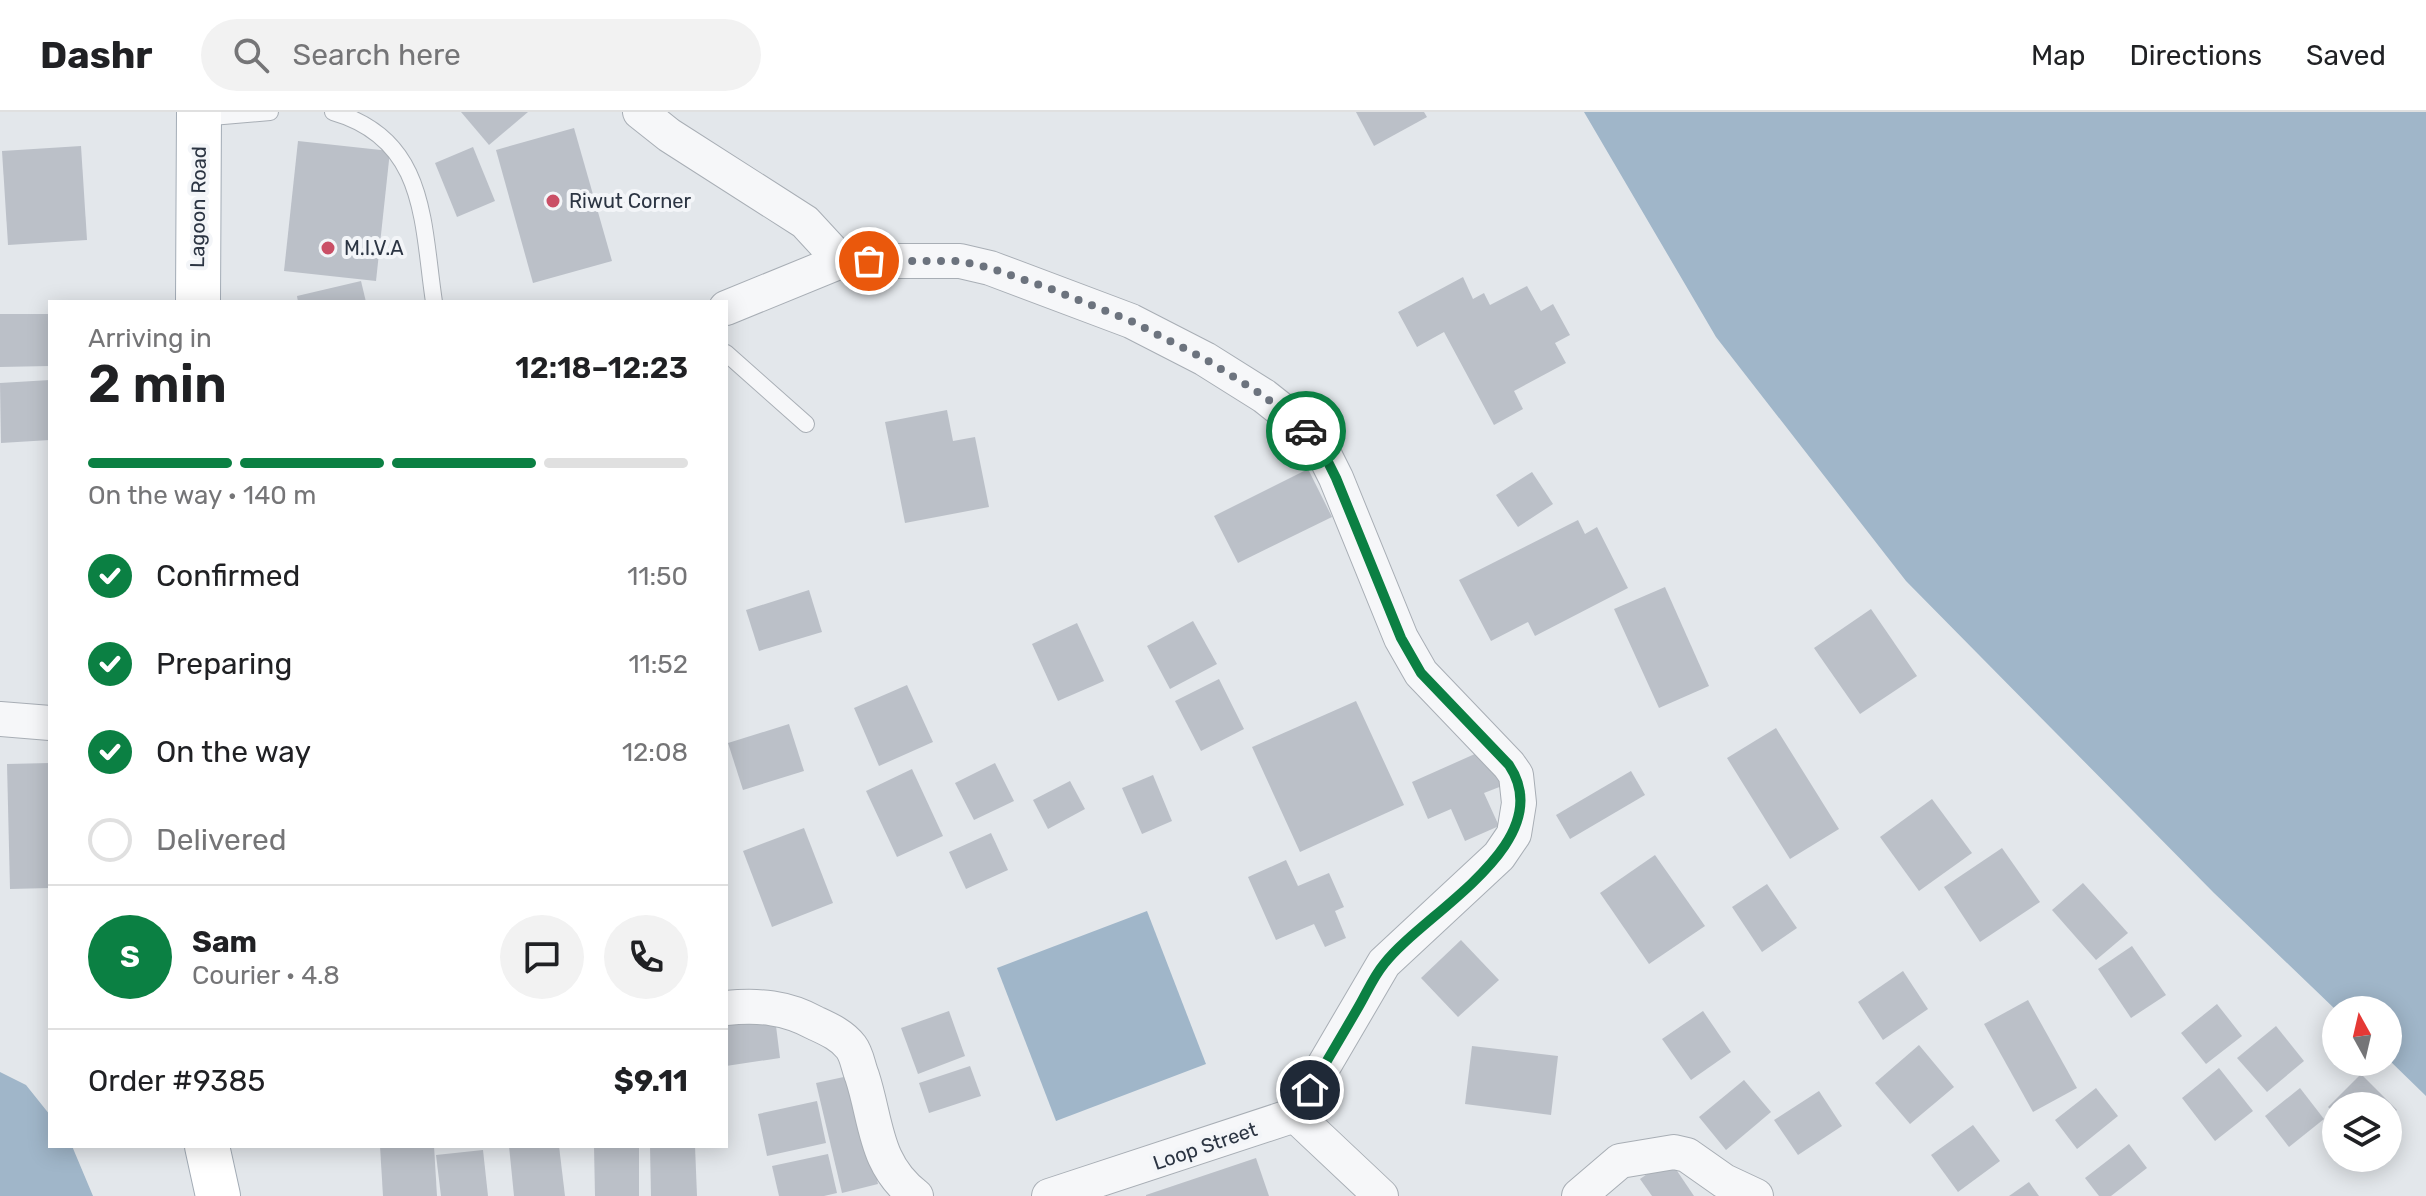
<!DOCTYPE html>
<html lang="en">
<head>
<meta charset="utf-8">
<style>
	body { margin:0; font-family:Rubik,sans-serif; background:#f2f2f2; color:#202124; height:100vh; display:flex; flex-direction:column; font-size:30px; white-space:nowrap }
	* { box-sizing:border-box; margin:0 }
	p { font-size:26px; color:#757577 }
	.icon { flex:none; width:44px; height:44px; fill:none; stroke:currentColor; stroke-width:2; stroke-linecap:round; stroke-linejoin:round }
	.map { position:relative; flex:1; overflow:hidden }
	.sheet { position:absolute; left:48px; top:188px; width:680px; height:848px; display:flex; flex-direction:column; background:#fff; border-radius:0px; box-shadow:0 4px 20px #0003 }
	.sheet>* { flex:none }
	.needle { width:52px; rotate:352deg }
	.controls { position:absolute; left:2322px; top:884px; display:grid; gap:16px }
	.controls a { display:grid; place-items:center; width:80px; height:80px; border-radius:50%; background:#fff; box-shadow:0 4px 20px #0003; font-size:40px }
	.pin { position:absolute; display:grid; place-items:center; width:68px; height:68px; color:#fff; margin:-34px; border:4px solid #fff; border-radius:50%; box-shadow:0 2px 8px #0007 }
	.courier { position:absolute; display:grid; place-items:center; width:80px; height:80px; margin:-40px; border:6px solid #0b8043; border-radius:50%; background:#fff; color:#222; box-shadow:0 2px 10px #0007 }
	.summary em { font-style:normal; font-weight:600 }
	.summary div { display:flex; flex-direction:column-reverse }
	.summary { display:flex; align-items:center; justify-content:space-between; height:136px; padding:0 40px }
	h1 { font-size:52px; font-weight:600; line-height:60px }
	.bar { display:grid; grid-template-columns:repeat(4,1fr); gap:12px 8px; align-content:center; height:96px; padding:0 40px }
	.bar i { height:10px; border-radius:6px; background:#e0e0e0 }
	.bar .active { background:#0b8043 }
	.bar p { grid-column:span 4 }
	.line { display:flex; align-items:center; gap:20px; padding:0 40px; border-top:2px solid #e0e0e0 }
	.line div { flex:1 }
	.round { display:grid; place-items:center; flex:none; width:84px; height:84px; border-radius:42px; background:#f2f2f2 }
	ol { padding:0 40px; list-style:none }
	li { display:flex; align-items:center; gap:24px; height:88px }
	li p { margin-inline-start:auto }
	li .icon { padding:8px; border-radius:50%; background:#0b8043; color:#fff; stroke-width:4 }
	li:last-child { color:#757577 }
	li i { width:44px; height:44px; border:4px solid #e0e0e0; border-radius:50% }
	header { display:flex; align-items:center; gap:48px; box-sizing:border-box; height:112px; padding:0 40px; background:#fff; border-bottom:2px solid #e0e0e0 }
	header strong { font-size:38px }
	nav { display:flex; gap:44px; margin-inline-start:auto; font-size:28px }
	.search { width:560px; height:72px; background:#f2f2f2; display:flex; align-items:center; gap:20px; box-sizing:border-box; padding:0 28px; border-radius:44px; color:#757577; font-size:30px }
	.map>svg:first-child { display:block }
</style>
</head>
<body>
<header>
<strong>Dashr</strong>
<div class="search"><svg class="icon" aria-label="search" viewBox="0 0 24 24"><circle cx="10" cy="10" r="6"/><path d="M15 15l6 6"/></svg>Search here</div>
<nav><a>Map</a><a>Directions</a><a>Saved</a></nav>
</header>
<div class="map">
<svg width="2426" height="1084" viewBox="0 0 2426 1084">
	<rect width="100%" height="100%" fill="#e3e7eb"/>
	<g fill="#a0b6c9">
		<path d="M1584 0H2426V984L2388 947V898H2336L2214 781 1906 469 1716 225Z"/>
		<path d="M1147 799 1206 952 1056 1009 997 856Z"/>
		<path d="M0 960 26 973 50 1003V1034H72L93 1084H0Z"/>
	</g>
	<g fill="#bbc0c8">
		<path d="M461 0H528L489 33Z"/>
		<path d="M1356 0H1424L1427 5 1374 34Z"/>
		<path d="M574 16 612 149 533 171 496 38Z"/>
		<path d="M298 29 390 39 376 169 284 159Z"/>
		<path d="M81 34 87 128 8 133 2 39Z"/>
		<path d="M473 35 495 89 457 105 435 51Z"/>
		<path d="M1463 165 1473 187 1484 181 1490 193 1527 174 1541 199 1553 192 1570 223 1555 231 1566 251 1514 279 1523 297 1494 313 1444 220 1417 235 1398 200Z"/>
		<path d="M361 169 366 190H298L297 184Z"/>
		<path d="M0 202H50V254L0 255Z"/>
		<path d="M50 268V328L1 331 0 271Z"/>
		<path d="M947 298 953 329 975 325 989 395 905 411 885 310Z"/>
		<path d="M1308 357 1332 405 1238 451 1214 404Z"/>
		<path d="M1532 360 1553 392 1518 415 1496 383Z"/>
		<path d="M1578 408 1585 422 1597 415 1628 476 1535 524 1528 510 1491 529 1459 468Z"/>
		<path d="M1665 475 1709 574 1659 596 1614 497Z"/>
		<path d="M809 478 822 520 759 539 746 498Z"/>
		<path d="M1871 497 1917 564 1860 602 1814 536Z"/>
		<path d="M1193 509 1217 552 1170 577 1147 534Z"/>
		<path d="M1077 511 1104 569 1058 589 1032 532Z"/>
		<path d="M1219 567 1244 617 1201 639 1175 589Z"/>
		<path d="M907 573 933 630 879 654 854 596Z"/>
		<path d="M1356 589 1404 693 1300 740 1252 635Z"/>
		<path d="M789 612 804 659 743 678 728 631Z"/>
		<path d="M1776 616 1839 717 1790 747 1727 646Z"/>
		<path d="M1486 637 1502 674 1484 681 1499 714 1465 729 1451 697 1428 707 1412 670Z"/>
		<path d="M50 651V776L10 777 7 652Z"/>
		<path d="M995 651 1014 689 974 708 955 671Z"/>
		<path d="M912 657 943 724 897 745 866 679Z"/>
		<path d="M1631 659 1645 683 1570 727 1556 703Z"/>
		<path d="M1153 663 1172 709 1142 722 1122 676Z"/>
		<path d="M1070 669 1085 697 1048 717 1033 688Z"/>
		<path d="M1932 687 1972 741 1919 779 1880 725Z"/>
		<path d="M804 716 833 791 772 815 743 739Z"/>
		<path d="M991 721 1008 758 966 777 949 740Z"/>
		<path d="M2002 736 2040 790 1980 830 1944 775Z"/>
		<path d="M1655 743 1705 814 1649 852 1600 781Z"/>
		<path d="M1286 748 1298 774 1329 761 1344 795 1335 799 1346 826 1325 835 1314 812 1276 828 1248 765Z"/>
		<path d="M2083 771 2128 821 2096 848 2052 798Z"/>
		<path d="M1767 772 1797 816 1762 840 1732 795Z"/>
		<path d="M1461 828 1499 868 1458 905 1421 866Z"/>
		<path d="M2132 834 2166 883 2131 906 2098 857Z"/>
		<path d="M1903 859 1928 897 1883 928 1858 890Z"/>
		<path d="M2028 888 2077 976 2033 1000 1984 912Z"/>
		<path d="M2217 892 2242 924 2206 952 2181 921Z"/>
		<path d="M774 898 780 946 726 954V905Z"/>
		<path d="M949 899 965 944 918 962 901 916Z"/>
		<path d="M1703 899 1731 940 1691 968 1662 927Z"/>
		<path d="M2276 914 2304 949 2267 980 2237 946Z"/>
		<path d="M1919 933 1954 975 1910 1012 1875 971Z"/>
		<path d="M1472 934 1558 944 1551 1003 1465 992Z"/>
		<path d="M970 954 981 984 929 1001 919 971Z"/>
		<path d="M2219 956 2253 999 2215 1029 2182 986Z"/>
		<path d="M2361 962 2397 998 2388 1006V994H2336V1002L2328 995Z"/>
		<path d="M853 963 878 1072 842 1081 816 971Z"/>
		<path d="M1744 968 1771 1000 1726 1038 1699 1005Z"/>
		<path d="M2096 976 2118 1004 2077 1037 2055 1008Z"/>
		<path d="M2300 976 2324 1007 2289 1035 2265 1004Z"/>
		<path d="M1819 979 1842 1014 1798 1043 1774 1008Z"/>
		<path d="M817 989 826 1031 767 1044 758 1002Z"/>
		<path d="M1973 1013 2000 1049 1958 1080 1931 1043Z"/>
		<path d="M2129 1032 2147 1056 2111 1084H2099L2085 1066Z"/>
		<path d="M380 1034H434L437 1084H383Z"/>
		<path d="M509 1034H559L565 1084H514Z"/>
		<path d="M594 1034H639V1084H595Z"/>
		<path d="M650 1034H695L697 1084H651Z"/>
		<path d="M483 1038 488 1084H441L436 1043Z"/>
		<path d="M828 1042 837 1081 824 1084H779L772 1054Z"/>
		<path d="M1256 1046 1269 1084H1146V1083Z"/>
		<path d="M1669 1047 1694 1084H1652L1640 1067Z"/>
		<path d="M2029 1070 2039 1084H2009Z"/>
	</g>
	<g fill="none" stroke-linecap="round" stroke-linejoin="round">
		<defs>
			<g id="lane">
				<path d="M333 0C427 27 422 110 434 190"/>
				<path d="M200 6 270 0"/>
				<path d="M726 241 806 312"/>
			</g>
			<g id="street">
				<path d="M640 0 669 23 805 110 841 149"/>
				<path d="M726 196 841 149H960L990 156 1131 209 1205 247 1264 284 1302 314 1321 336 1336 366 1401 526 1421 561 1509 653 1516 663 1519 691 1514 722 1499 744 1384 851 1295 1003 1049 1084"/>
				<path d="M0 607 50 611"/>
				<path d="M726 896C759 893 786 895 815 911 828 917 842 923 851 935 857 943 858 954 862 964 877 1010 874 1052 916 1084"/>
				<path d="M1295 1003 1381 1084"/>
				<path d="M1579 1084 1620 1049 1674 1040 1687 1043 1724 1069 1756 1084"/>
			</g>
			<g id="primary">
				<path d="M198 190 199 0"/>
				<path d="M207 1034 218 1084"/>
			</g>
		</defs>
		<use href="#lane" stroke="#a8aeb5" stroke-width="18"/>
		<use href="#street" stroke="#a8aeb5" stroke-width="36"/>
		<use href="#primary" stroke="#a3acb6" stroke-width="46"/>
		<use href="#lane" stroke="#f6f7f9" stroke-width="16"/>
		<use href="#street" stroke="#f6f7f9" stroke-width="34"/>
		<use href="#primary" stroke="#fff" stroke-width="44"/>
	</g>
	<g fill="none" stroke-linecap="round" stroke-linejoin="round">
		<path stroke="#6c737e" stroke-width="8" stroke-dasharray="0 14.4" d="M869 149H960L990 156 1051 177 1131 209 1205 247 1264 284 1306 319"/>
		<path stroke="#0b8043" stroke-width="10" d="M1306 319 1321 336 1336 366 1401 526 1421 561 1509 653C1561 731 1423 801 1384 852 1374 864 1367 880 1359 894 1343 922 1326 950 1310 978"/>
	</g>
	<g fill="#ca4f66" stroke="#f3f5f8" stroke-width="3">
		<circle cx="553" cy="89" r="8"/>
		<circle cx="328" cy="136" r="8"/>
	</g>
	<g text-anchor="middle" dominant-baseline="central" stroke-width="8" stroke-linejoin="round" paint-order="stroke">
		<g font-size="20" fill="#2c3543" stroke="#f3f5f8" text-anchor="start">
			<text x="569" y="89">Riwut Corner</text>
			<text x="344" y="136">M.I.V.A</text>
		</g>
		<g font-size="20" fill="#2c3543" stroke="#f3f5f8">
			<text transform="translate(198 95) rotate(-89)">Lagoon Road</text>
			<text transform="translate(1205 1034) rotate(-19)">Loop Street</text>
		</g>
	</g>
</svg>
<div class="controls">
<a><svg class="needle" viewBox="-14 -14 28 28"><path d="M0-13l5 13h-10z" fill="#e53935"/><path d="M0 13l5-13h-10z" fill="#757577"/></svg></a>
<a><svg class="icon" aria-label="layers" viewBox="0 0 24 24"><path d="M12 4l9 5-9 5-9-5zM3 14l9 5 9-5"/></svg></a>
</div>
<div class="pin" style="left:869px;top:149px;background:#ea580c"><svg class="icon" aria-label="bag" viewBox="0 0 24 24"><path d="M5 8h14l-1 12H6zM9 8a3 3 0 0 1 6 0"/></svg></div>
<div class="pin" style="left:1310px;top:978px;background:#1f2937"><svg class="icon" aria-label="home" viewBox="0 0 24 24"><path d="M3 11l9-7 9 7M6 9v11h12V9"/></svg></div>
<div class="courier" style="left:1306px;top:319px"><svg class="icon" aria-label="car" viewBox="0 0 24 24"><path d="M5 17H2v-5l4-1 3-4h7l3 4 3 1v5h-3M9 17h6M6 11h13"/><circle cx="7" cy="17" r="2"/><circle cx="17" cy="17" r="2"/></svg></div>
<section class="sheet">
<div class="summary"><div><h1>2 min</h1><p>Arriving in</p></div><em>12:18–12:23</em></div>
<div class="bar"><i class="active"></i><i class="active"></i><i class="active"></i><i></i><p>On the way · 140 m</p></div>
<ol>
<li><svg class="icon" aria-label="check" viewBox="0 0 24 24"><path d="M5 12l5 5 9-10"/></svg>Confirmed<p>11:50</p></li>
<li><svg class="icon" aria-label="check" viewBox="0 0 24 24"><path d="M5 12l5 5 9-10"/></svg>Preparing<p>11:52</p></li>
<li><svg class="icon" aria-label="check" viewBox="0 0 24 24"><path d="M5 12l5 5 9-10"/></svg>On the way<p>12:08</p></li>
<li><i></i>Delivered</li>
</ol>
<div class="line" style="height:144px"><b class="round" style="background:#0b8043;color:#fff">S</b><div><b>Sam</b><p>Courier · 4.8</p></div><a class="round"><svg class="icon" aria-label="chat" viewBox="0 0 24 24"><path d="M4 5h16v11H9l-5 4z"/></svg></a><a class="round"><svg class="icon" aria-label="phone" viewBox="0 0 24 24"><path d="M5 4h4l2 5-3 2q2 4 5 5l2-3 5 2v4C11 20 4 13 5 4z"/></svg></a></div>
<div class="line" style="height:104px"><div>Order #9385</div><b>$9.11</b></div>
</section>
</div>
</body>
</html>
